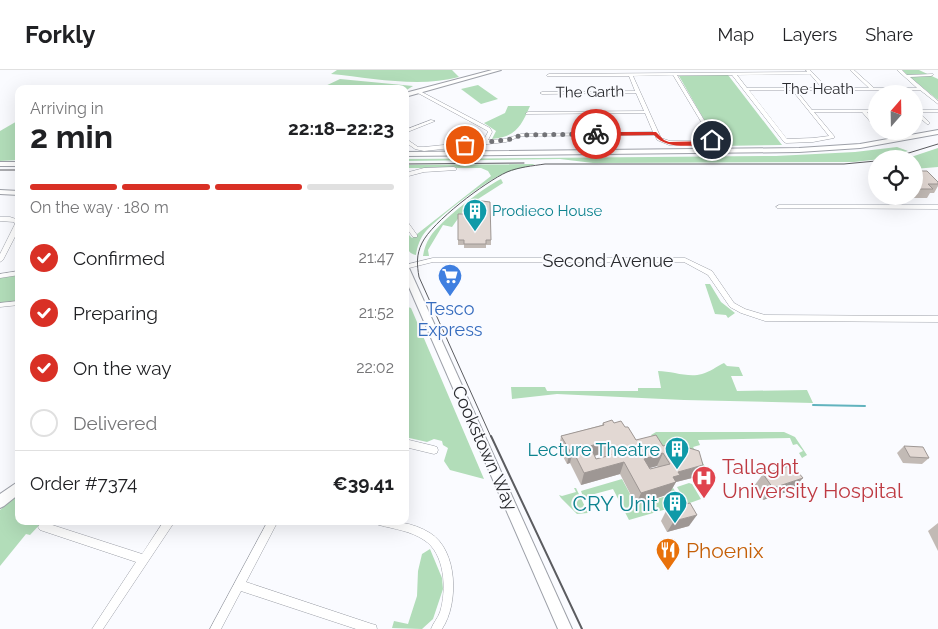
<!DOCTYPE html>
<html lang="en">
<head>
<meta charset="utf-8">
<style>
	body { margin:0; font-family:Raleway,sans-serif; background:#f2f2f2; color:#202124; height:100vh; display:flex; flex-direction:column; font-size:19px; white-space:nowrap }
	* { box-sizing:border-box; margin:0 }
	p { font-size:16px; color:#757577 }
	.icon { flex:none; width:28px; height:28px; fill:none; stroke:currentColor; stroke-width:2; stroke-linecap:round; stroke-linejoin:round }
	.map { position:relative; flex:1; overflow:hidden }
	.panel { position:absolute; left:15px; top:15px; width:394px; height:440px; display:flex; flex-direction:column; background:#fff; border-radius:10px; box-shadow:0 5px 20px #0002 }
	.panel>* { flex:none }
	.needle { width:32px; rotate:20deg }
	.tools { position:absolute; left:868px; top:15px; display:grid; gap:10px }
	.tools a { display:grid; place-items:center; width:55px; height:55px; border-radius:50%; background:#fff; box-shadow:0 5px 20px #0002; font-size:25px }
	.pin { position:absolute; display:grid; place-items:center; width:42px; height:42px; color:#fff; margin:-21px; border:2px solid #fff; border-radius:50%; box-shadow:0 1px 5px #0007 }
	.courier { position:absolute; display:grid; place-items:center; width:50px; height:50px; margin:-25px; border:4px solid #d93025; border-radius:50%; background:#fff; color:#222; box-shadow:0 1px 6px #0007 }
	.overview em { font-style:normal; font-weight:700 }
	.overview div { display:flex; flex-direction:column-reverse }
	.overview { display:flex; align-items:center; justify-content:space-between; height:85px; padding:0 15px }
	h1 { font-size:32px; font-weight:700; line-height:38px }
	.bar { display:grid; grid-template-columns:repeat(4,1fr); gap:8px 5px; align-content:center; height:60px; padding:0 15px }
	.bar i { height:6px; border-radius:4px; background:#e0e0e0 }
	.bar .current { background:#d93025 }
	.bar p { grid-column:span 4 }
	.line { display:flex; align-items:center; gap:12px; padding:0 15px; border-top:1px solid #e0e0e0 }
	.line div { flex:1 }
	ol { padding:0 15px; list-style:none }
	li { display:flex; align-items:center; gap:15px; height:55px }
	li p { margin-inline-start:auto }
	li .icon { padding:5px; border-radius:50%; background:#d93025; color:#fff; stroke-width:4 }
	li:last-child { color:#757577 }
	li i { width:28px; height:28px; border:2px solid #e0e0e0; border-radius:50% }
	header { display:flex; align-items:center; gap:30px; box-sizing:border-box; height:70px; padding:0 25px; background:#fff; border-bottom:1px solid #e0e0e0 }
	header strong { font-size:24px }
	nav { display:flex; gap:28px; margin-inline-start:auto; font-size:18px }
	.map>svg:first-child { display:block }
</style>
</head>
<body>
<header>
<strong>Forkly</strong>
<nav><a>Map</a><a>Layers</a><a>Share</a></nav>
</header>
<div class="map">
<svg width="938" height="559" viewBox="0 0 938 559">
	<rect width="100%" height="100%" fill="#fafbff"/>
	<g fill="#b2ddb9">
		<path d="M337 0H452L459 7C419 18 372 8 331 4Z"/>
		<path d="M901 0H919L938 9V30Z"/>
		<path d="M728 5 782 75 719 76 679 6Z"/>
		<path d="M340 9 413 16 405 21V19H319Z"/>
		<path d="M478 15 498 29 481 34 461 19Z"/>
		<path d="M508 36H530C521 57 515 67 492 69L496 61 484 53 505 43Z"/>
		<path d="M19 50V90L0 91V61Z"/>
		<path d="M897 77 908 81 881 89 854 92 593 93 560 89 405 91V89L776 86 855 82Z"/>
		<path d="M938 78V97L914 99V89H905Z"/>
		<path d="M535 94C526 98 513 99 503 104 484 112 441 145 426 161 420 168 417 177 416 185 405 183 405 171 405 161L412 168 491 106 488 101 481 98H405V95Z"/>
		<path d="M501 109 503 113 467 136 452 157 443 155 428 180 429 186H423C424 179 426 173 430 167 440 151 484 117 501 109Z"/>
		<path d="M19 204V231L0 233V207Z"/>
		<path d="M705 214H710L721 232 735 243 728 248 726 245 715 244Z"/>
		<path d="M405 236 411 238 484 409 450 400 444 391 448 378 443 375 442 371 434 369 427 372 405 367Z"/>
		<path d="M724 293 727 296 739 297 743 306H731L737 321 807 320 813 333 684 330 557 324 512 329 511 317H545L547 321H638V318H661L658 301C672 301 688 308 702 304 710 302 717 296 724 293Z"/>
		<path d="M656 362H784L795 367 807 385 802 388 799 383 803 381 797 374 793 375 790 368 698 370 700 375 693 377 712 408 705 410 699 406 694 392 661 381 651 365Z"/>
		<path d="M622 409 636 435 670 425 668 420 673 418 684 434 629 450 613 419 587 426V428L584 429 581 421Z"/>
		<path d="M689 413 692 414 701 429 687 434 677 417Z"/>
		<path d="M574 418H576L588 443 577 444 561 428 559 425 562 426 576 422Z"/>
		<path d="M19 423V451H43L30 465 26 464 0 496V440Z"/>
		<path d="M430 479 442 508 443 519 433 549 422 559 392 558 394 551 408 554 417 526 418 501 422 484Z"/>
	</g>
	<g fill="none" stroke-linecap="round" stroke-linejoin="round">
		<path stroke="#61b3be" stroke-width="2" d="M813 335 865 336"/>
		<defs>
			<g id="minor">
				<path d="M806 0H810L827 18H869L850 0H854L874 18H917L897 0H902L907 5 933 4V5L931 6 910 7 938 31V34L920 20H796L812 40H876V42H867L876 52V56H874L862 42H814L834 66V68L813 72 786 73 784 72 732 5H677L710 60 714 70 711 74 669 75 657 70 655 65 521 66 506 72 424 81 415 79 405 72V68L418 77H424L483 71 488 62 486 60 416 22V21L418 20 490 58 492 62 488 70 505 69 521 64 653 62 645 43 526 44V43L528 42 644 41 636 23 542 24 540 23 542 22 635 21 629 6H547V5L549 4 807 2ZM810 4 822 18H747L737 5ZM673 5 706 60 708 70 707 71H670L661 68 633 6ZM749 20H792L829 66 813 68 787 69Z"/>
				<path d="M914 40H938V42H918L929 52V54H927L914 43Z"/>
				<path d="M431 50 435 51 405 63V60Z"/>
				<path d="M454 97 456 98V100L424 102 405 107V103L424 98Z"/>
				<path d="M779 135H938V139L777 138 776 137Z"/>
				<path d="M0 147H10L19 150V159L3 190 0 192V184L15 154 14 152 0 151Z"/>
				<path d="M405 150 407 151 417 165V167H413L405 156Z"/>
				<path d="M433 188H685L712 201 734 233 745 239 765 245 938 246V252L765 251 741 243 730 237 708 205 684 192H433L405 199V195Z"/>
				<path d="M19 201V205L0 208V204Z"/>
				<path d="M19 231V235L0 237V233Z"/>
				<path d="M405 369 434 376 437 377 438 380 437 383 434 384 405 377Z"/>
				<path d="M164 451H175L103 559H92L136 492 40 460 38 457 40 454 43 452 142 484Z"/>
				<path d="M268 451H278L246 512 372 554 376 555 377 559H356L241 521 221 559H210Z"/>
				<path d="M374 451C395 451 412 452 430 463 458 480 459 534 442 559H431C433 553 438 548 440 542 447 520 445 483 424 470 411 461 394 459 379 455L376 454Z"/>
			</g>
			<g id="tertiary">
				<path d="M492 0H501L405 27V23Z"/>
				<path d="M0 120 19 121V125L0 124Z"/>
				<path d="M405 195 409 198 572 559H558L405 208Z"/>
				<path d="M19 411V424L4 436 0 438V424Z"/>
			</g>
			<g id="secondary">
				<path d="M938 60V64L860 78 799 82 405 86V82L799 78 860 74Z"/>
				<rect x="0" y="92" width="19" height="4"/>
			</g>
		</defs>
		<use href="#minor" stroke="#9da0a8" stroke-width="1"/>
		<use href="#tertiary" stroke="#9da0a8" stroke-width="2"/>
		<use href="#secondary" stroke="#9da0a8" stroke-width="2"/>
		<use href="#minor" fill="#fff" fill-rule="evenodd"/>
		<use href="#tertiary" fill="#fff" fill-rule="evenodd"/>
		<use href="#secondary" fill="#fff" fill-rule="evenodd"/>
		<g stroke="#5b5c60" stroke-width="1">
			<path d="M889 89 938 74"/>
			<path d="M405 94 524 93"/>
			<path d="M0 100H19"/>
			<path d="M491 367 419 207C417 195 416 185 422 173 432 152 485 112 507 102 519 97 532 96 545 94H844L876 91"/>
		</g>
		<path stroke="#5b5c60" stroke-width="2" d="M491 366 582 559"/>
	</g>
	<g fill="#c2bab5" fill-rule="evenodd">
		<path d="M914 99 916 101 938 112V116L934 123H930L927 128H900L899 126H914Z"/>
		<path d="M458 144H469L491 170V175H486V178H464V175H458Z"/>
		<path d="M603 353H614L625 357 636 370 663 376 696 407 676 412 669 424 636 435 620 404 581 415 570 393 567 394 559 379 561 366 602 355ZM600 384 602 387 596 389 595 386ZM657 396 658 397 650 399 649 398Z"/>
		<path d="M904 376 929 388 922 394 903 393 897 383Z"/>
		<path d="M763 404 792 420 763 430 754 416Z"/>
		<path d="M667 439 689 456 667 462 661 451Z"/>
		<path d="M938 453V481L928 461Z"/>
	</g>
	<g fill="#9e9794">
		<path d="M604 372 600 384 586 388 590 376Z"/>
		<path d="M570 381H573L570 393 567 394Z"/>
		<path d="M663 383 657 396 639 401 644 389Z"/>
		<path d="M624 392 620 404 581 415 584 403Z"/>
		<path d="M703 395 696 407 676 412 669 424 636 435 641 423 678 402Z"/>
		<path d="M803 408 792 420 763 430 773 418Z"/>
		<path d="M697 445 689 456 667 462 674 451Z"/>
	</g>
	<g fill="#e2d8d3" stroke="#9e9794" fill-rule="evenodd">
		<path d="M914 99 916 101H927L938 112V114H928L933 119H914Z"/>
		<path d="M474 130 490 132 491 170H486V174H464V170H458V144H469V132H474Z"/>
		<path d="M612 350 614 353 621 351 625 357H628L636 370 656 365 663 376 673 373 699 381 703 395 678 402 680 405 673 407 676 412 641 423 624 392 584 403 573 381H570L561 366 604 355 603 353ZM604 372 611 385 596 389 590 376ZM663 383 670 394 650 399 644 389Z"/>
		<path d="M904 376 923 377 929 388 910 387Z"/>
		<path d="M792 395 803 408 773 418 763 404Z"/>
		<path d="M690 433 697 445 674 451 667 439Z"/>
	</g>
	<path fill="#d93025" d="M656 62 664 70 669 72 707 71 712 68 714 70 709 75C691 75 666 80 654 65L596 66 593 64 596 62Z"/>
	<g fill="none" stroke-linecap="round" stroke-linejoin="round">
		<path stroke="#727377" stroke-width="5" stroke-dasharray="0 9" d="M465 75 512 69 521 65 596 64"/>
	</g>
	<defs>
		<symbol id="building-pin" viewBox="-11 -11 22 30"><path d="M0 17L-7.5 6A9.5 9.5 0 1 1 7.5 6Z" fill="#0f9aa8" stroke="#fafbff"/><path d="M-4-6H4V6H1V3H-1V6H-4ZM-2.5-4.3h1.7v1.8h-1.7ZM.8-4.3h1.7v1.8H.8ZM-2.5-1h1.7V.8h-1.7ZM.8-1h1.7V.8H.8Z" fill="#fff"/></symbol>
		<symbol id="supermarket-pin" viewBox="-11 -11 22 30"><path d="M0 17L-7.5 6A9.5 9.5 0 1 1 7.5 6Z" fill="#3f7fe0" stroke="#fafbff"/><path d="M-6-5.5h2.5l.6 2H6L4.5 2H-2.5L-4.4-4H-6ZM-1.5 3.2a1.3 1.3 0 1 0 .1 0ZM3 3.2a1.3 1.3 0 1 0 .1 0Z" fill="#fff"/></symbol>
		<symbol id="hospital-pin" viewBox="-11 -11 22 30"><path d="M0 17L-7.5 6A9.5 9.5 0 1 1 7.5 6Z" fill="#e0444e" stroke="#fafbff"/><path d="M-5-5h3v3.5h4V-5h3V5h-3V1.5h-4V5h-3Z" fill="#fff"/></symbol>
		<symbol id="restaurant-pin" viewBox="-11 -11 22 30"><path d="M0 17L-7.5 6A9.5 9.5 0 1 1 7.5 6Z" fill="#e8710a" stroke="#fafbff"/><path d="M-5-6h1v4h1v-4h1v4h1v-4h1v5L-1.5 .5V6h-2V.5L-5-1ZM5-6V6H3V1.5H1.5Q1.5-4 5-6Z" fill="#fff"/></symbol>
	</defs>
	<g fill-rule="evenodd">
		<use href="#building-pin" x="461" y="127" width="28" height="38"/>
		<use href="#supermarket-pin" x="436" y="192" width="28" height="38"/>
		<use href="#building-pin" x="663" y="365" width="28" height="38"/>
		<use href="#hospital-pin" x="690" y="394" width="28" height="38"/>
		<use href="#building-pin" x="661" y="419" width="28" height="38"/>
		<use href="#restaurant-pin" x="654" y="466" width="28" height="38"/>
	</g>
	<g text-anchor="middle" dominant-baseline="central" stroke-width="4" stroke-linejoin="round" paint-order="stroke">
		<g font-size="15" fill="#292a2e" stroke="#fafbff">
			<text x="818" y="19">The Heath</text>
			<text transform="translate(590 22) rotate(-1)">The Garth</text>
		</g>
		<g font-size="15" fill="#0d838f" stroke="#fafbff" text-anchor="start">
			<text x="492" y="141">Prodieco House</text>
		</g>
		<g font-size="18" fill="#292a2e" stroke="#fafbff">
			<text x="608" y="190">Second Avenue</text>
			<text transform="translate(485 378) rotate(66)">Cookstown Way</text>
		</g>
		<g font-size="18" fill="#366cbe" stroke="#fafbff">
			<text x="450" y="238">Tesco<tspan x="450" dy="21">Express</tspan></text>
		</g>
		<g font-size="18" fill="#0d838f" stroke="#fafbff" text-anchor="end">
			<text x="660" y="379">Lecture Theatre</text>
		</g>
		<g font-size="21" fill="#be3a42" stroke="#fafbff" text-anchor="start">
			<text x="722" y="396">Tallaght<tspan x="722" dy="24">University Hospital</tspan></text>
		</g>
		<g font-size="21" fill="#0d838f" stroke="#fafbff" text-anchor="end">
			<text x="658" y="433">CRY Unit</text>
		</g>
		<g font-size="21" fill="#c56008" stroke="#fafbff" text-anchor="start">
			<text x="686" y="480">Phoenix</text>
		</g>
	</g>
</svg>
<div class="tools">
<a><svg class="needle" viewBox="-14 -14 28 28"><path d="M0-13l5 13h-10z" fill="#e53935"/><path d="M0 13l5-13h-10z" fill="#757577"/></svg></a>
<a><svg class="icon" aria-label="locate" viewBox="0 0 24 24"><circle cx="12" cy="12" r="6"/><path d="M12 2v4M12 18v4M2 12h4M18 12h4"/></svg></a>
</div>
<div class="pin" style="left:465px;top:75px;background:#ea580c"><svg class="icon" aria-label="bag" viewBox="0 0 24 24"><path d="M5 8h14l-1 12H6zM9 8a3 3 0 0 1 6 0"/></svg></div>
<div class="pin" style="left:712px;top:70px;background:#1f2937"><svg class="icon" aria-label="home" viewBox="0 0 24 24"><path d="M3 11l9-7 9 7M6 9v11h12V9"/></svg></div>
<div class="courier" style="left:596px;top:64px"><svg class="icon" aria-label="bike" viewBox="0 0 24 24"><circle cx="6" cy="16" r="4"/><circle cx="18" cy="16" r="4"/><path d="M6 16l4-8h5l3 8M10 8l3 8H6M13 5h3"/></svg></div>
<section class="panel">
<div class="overview"><div><h1>2 min</h1><p>Arriving in</p></div><em>22:18–22:23</em></div>
<div class="bar"><i class="current"></i><i class="current"></i><i class="current"></i><i></i><p>On the way · 180 m</p></div>
<ol>
<li><svg class="icon" aria-label="check" viewBox="0 0 24 24"><path d="M5 12l5 5 9-10"/></svg>Confirmed<p>21:47</p></li>
<li><svg class="icon" aria-label="check" viewBox="0 0 24 24"><path d="M5 12l5 5 9-10"/></svg>Preparing<p>21:52</p></li>
<li><svg class="icon" aria-label="check" viewBox="0 0 24 24"><path d="M5 12l5 5 9-10"/></svg>On the way<p>22:02</p></li>
<li><i></i>Delivered</li>
</ol>
<div class="line" style="height:65px"><div>Order #7374</div><b>€39.41</b></div>
</section>
</div>
</body>
</html>
